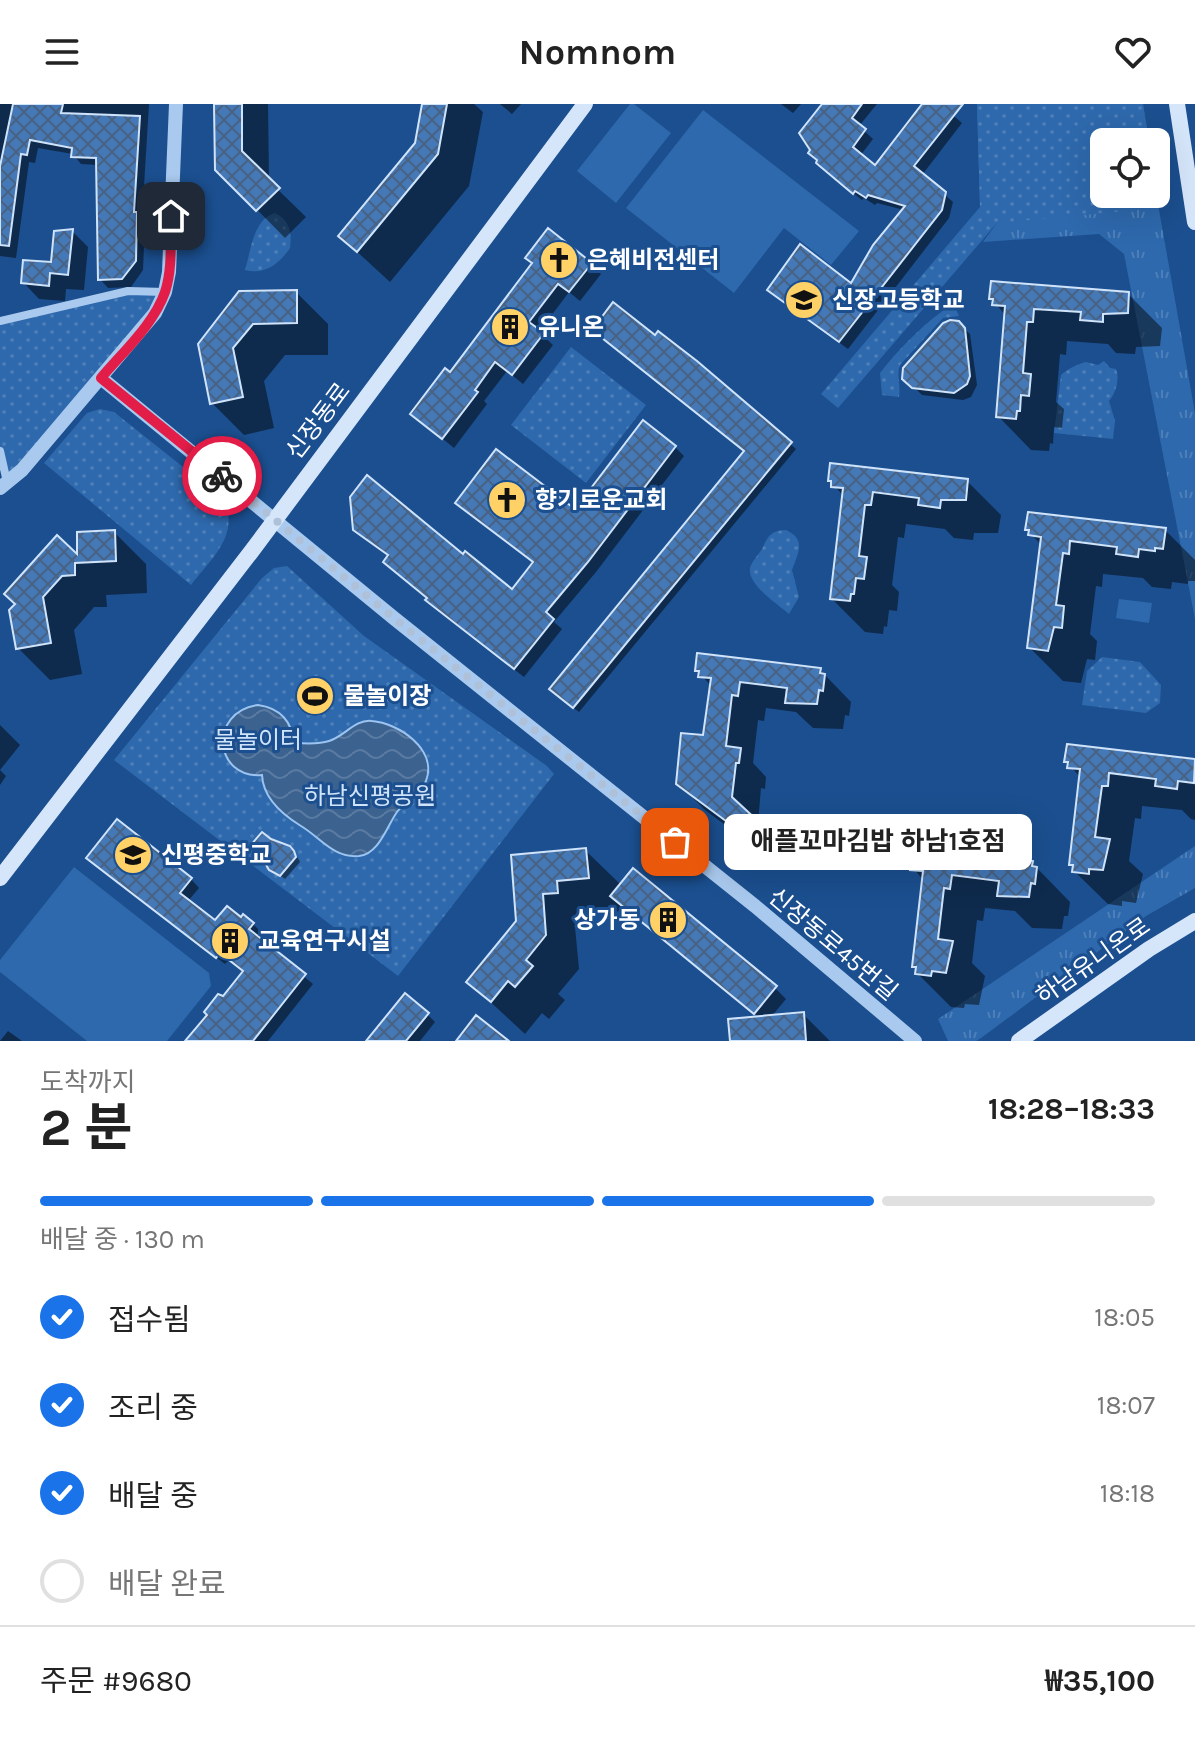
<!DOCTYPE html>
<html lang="ko">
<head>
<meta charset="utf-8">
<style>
	body { margin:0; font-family:Karla,"Noto Sans KR",sans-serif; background:#f6f6f6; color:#222; height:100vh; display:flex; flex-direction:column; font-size:30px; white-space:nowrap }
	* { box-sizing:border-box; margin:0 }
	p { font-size:26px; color:#767676 }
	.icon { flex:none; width:44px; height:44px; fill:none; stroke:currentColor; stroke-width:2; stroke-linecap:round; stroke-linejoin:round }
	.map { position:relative; height:937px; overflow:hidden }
	.drawer { display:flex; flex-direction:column; background:#fff; flex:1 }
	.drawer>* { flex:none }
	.fabs { position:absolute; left:1090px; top:24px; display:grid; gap:16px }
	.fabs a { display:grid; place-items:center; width:80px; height:80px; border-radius:12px; background:#fff; box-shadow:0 8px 32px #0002; font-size:40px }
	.pin { position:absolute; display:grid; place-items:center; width:68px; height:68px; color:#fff; margin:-34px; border-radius:16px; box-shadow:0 4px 12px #0006 }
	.courier { position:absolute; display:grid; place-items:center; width:80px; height:80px; margin:-40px; border:6px solid #e11d48; border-radius:50%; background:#fff; color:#222; box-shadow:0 2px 10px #0007 }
	.bubble { position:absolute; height:56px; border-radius:12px; background:#fff; box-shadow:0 8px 32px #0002; font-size:26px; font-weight:700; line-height:56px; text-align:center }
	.head em { font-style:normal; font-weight:700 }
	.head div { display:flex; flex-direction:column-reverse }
	.head { display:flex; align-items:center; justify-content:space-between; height:136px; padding:0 40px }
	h1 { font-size:52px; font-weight:700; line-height:60px }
	.bar { display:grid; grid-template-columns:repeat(4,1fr); gap:12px 8px; align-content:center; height:96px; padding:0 40px }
	.bar i { height:10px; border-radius:6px; background:#e0e0e0 }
	.bar .active { background:#1a73e8 }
	.bar p { grid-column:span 4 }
	.line { display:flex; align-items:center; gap:20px; padding:0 40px; border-top:2px solid #e0e0e0 }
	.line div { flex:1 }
	ol { padding:0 40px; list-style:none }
	li { display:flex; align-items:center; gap:24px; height:88px }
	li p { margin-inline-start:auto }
	li .icon { padding:8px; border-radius:50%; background:#1a73e8; color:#fff; stroke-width:4 }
	li:last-child { color:#767676 }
	li i { width:44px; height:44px; border:4px solid #e0e0e0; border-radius:50% }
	header { display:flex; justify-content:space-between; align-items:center; height:104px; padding:0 40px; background:#fff; font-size:36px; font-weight:700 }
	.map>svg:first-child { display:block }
</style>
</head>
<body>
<header><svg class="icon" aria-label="menu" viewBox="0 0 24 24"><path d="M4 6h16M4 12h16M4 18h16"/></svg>Nomnom<svg class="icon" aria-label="heart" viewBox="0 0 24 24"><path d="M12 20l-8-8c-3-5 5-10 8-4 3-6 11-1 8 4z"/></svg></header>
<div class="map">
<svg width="1195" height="937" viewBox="0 0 1195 937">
	<defs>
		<pattern id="grass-tufts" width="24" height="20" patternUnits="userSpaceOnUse" patternTransform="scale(2)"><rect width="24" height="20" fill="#2e69ad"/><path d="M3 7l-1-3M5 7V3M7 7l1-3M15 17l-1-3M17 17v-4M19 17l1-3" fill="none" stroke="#4d80b9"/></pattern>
		<pattern id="park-dots" width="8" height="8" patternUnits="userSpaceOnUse" patternTransform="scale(2)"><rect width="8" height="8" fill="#2e69ad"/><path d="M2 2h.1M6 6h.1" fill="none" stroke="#4d80b9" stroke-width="1.8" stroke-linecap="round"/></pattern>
		<pattern id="water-waves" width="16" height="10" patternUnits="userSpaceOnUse" patternTransform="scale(2)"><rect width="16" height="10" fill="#3c6290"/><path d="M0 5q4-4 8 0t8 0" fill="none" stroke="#597aa1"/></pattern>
		<pattern id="building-cross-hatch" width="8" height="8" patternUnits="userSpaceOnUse" patternTransform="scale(2)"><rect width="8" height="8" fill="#4478b7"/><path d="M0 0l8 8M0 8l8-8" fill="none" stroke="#486282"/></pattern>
	</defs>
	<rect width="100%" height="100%" fill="#1b4f8f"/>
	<g fill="url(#grass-tufts)">
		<path d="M977 0H1143L1149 38H1104V90L1156 89 1195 309V515L1124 150 1099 130 983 138 997 119 980 103Z"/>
		<path d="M1195 742V784L1146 812 981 934 976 937H948L938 915Z"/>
	</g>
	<g fill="url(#park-dots)">
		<path d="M977 0H1143L1149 38H1104V90L1156 89 1158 104 997 119 838 304 821 290 980 103Z"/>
		<path d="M275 109C290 116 292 129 290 144 279 160 265 171 245 166 251 147 253 115 275 109Z"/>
		<path d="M128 187 165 188 7 379 0 347V217Z"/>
		<path d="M953 199 959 212 943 214 900 261C896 271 901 281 899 293L882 291 880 269C901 242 925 219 953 199Z"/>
		<path d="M571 243 646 301 586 379 511 321Z"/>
		<path d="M1104 257 1110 264 1116 265C1120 274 1116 289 1109 297L1115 317 1113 335 1054 329 1061 271C1069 264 1078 260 1086 258L1098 261Z"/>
		<path d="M100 305 114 308 222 394C242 429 212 454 191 481L44 359 87 309Z"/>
		<path d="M786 426C807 436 798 449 792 466L799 493 789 510C778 500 747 481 750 464 752 456 760 450 763 443 768 431 773 426 786 426Z"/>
		<path d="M287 462 364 532 547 662 554 670 398 872 114 656 262 474 274 464Z"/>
		<path d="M1102 553 1140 558 1161 581 1160 599 1146 609 1082 601 1087 567Z"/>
	</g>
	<g fill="#2e69ad">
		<path d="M630 0H634L671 29 616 99 577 67Z"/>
		<path d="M703 6 859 127 831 161 784 124 734 189 626 104Z"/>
		<path d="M1119 495 1152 499 1149 519 1116 514Z"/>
		<path d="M74 763 209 869 211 882 167 937H87L0 868V856Z"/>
	</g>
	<g fill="url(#water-waves)" stroke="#9cc4f0" stroke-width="2">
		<circle cx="315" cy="593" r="18"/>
		<path d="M258 601C280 604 293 618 293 639 305 639 317 641 329 637 345 632 355 615 372 617 398 619 438 645 426 677 420 691 406 696 397 708 387 722 379 750 359 752 333 754 321 734 301 722 283 711 263 694 262 671 214 675 208 608 258 601Z"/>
	</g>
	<g fill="#0007">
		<path d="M0 0H149L142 115 145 118 143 166 131 183 108 184 100 175 98 61 81 60 73 50 38 44 35 59 29 58 16 154 0 152Z"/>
		<path d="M216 0H268L269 77 306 113 285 134 217 65Z"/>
		<path d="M424 0H474L483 8 469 82 390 178 340 132 417 40Z"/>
		<path d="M500 0H521L512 10Z"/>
		<path d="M781 0H801L793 9Z"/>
		<path d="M824 0H877L859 22 873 35 860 52 875 64 925 0H940L962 19 922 71 953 98 949 114 848 245 778 193 851 182 904 106 877 99 875 101 864 94 862 96 826 67Z"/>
		<path d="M72 127 88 143 84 186 66 185 65 197 39 195 23 178 53 161Z"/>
		<path d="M534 160H591L601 170 580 197 569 188 539 228 553 241 523 280 507 267 484 297 487 300 454 344 413 310 451 271Z"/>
		<path d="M296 188 328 220V251H285L264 277 274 324 244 331 212 299 200 240Z"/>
		<path d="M1128 190 1162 224 1160 242 1136 243 1135 250 1116 249 1108 240 1067 237 1066 251 1060 250 1056 298 1064 305 1062 324 1054 323 1053 340 1050 339 1049 347 1031 346 998 312 1006 212 991 194Z"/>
		<path d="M961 222 970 230 977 281 971 293 963 296 922 291 905 274Z"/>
		<path d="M655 234 696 259 796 345 579 608 557 591 747 348Z"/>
		<path d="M675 343 684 352 596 468 554 518 562 525 524 573 437 505 390 453 365 434 464 452 512 487 575 408Z"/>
		<path d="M830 376 967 377 1001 411 998 429H974L973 436 954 434 945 425 906 420 904 434 898 433 892 481 899 488 897 507 889 506 887 523 884 522 883 530 865 528 832 495 844 393Z"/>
		<path d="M1027 425 1165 426 1195 456V477H1188V480L1172 478 1171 485 1152 483 1143 474 1103 470 1102 483 1096 482 1090 530 1097 537 1095 556 1087 555 1081 579 1063 577 1029 543 1042 442Z"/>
		<path d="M114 428 146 460 147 489 106 491 107 503H94L74 526 82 570 50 576 18 544 12 506Z"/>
		<path d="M697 566H820L851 598 849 612 845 611 843 625 813 624 796 608 766 604 764 617 758 616 753 659 766 673 765 685 761 684 758 719 785 747 786 766 705 706 678 679 705 633 712 583Z"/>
		<path d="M0 621 20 641 0 666 6 672 0 681Z"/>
		<path d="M1069 642 1195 657V716L1191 715 1182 706 1142 702 1141 715 1135 714 1129 757 1143 770 1136 799 1122 797V802L1108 800 1074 767 1071 760 1081 674 1066 657Z"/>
		<path d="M270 737 289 744 298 754 300 758 285 775 270 764Z"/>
		<path d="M585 746 619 779V784L775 884 786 895 771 913 803 910 830 937H732L760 914 621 800V807L590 810 591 822 575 823 579 865 558 890 565 896 549 915 542 909 525 930 469 878 518 817 513 753Z"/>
		<path d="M909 759H1032L1070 798 1068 812H1064L1062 825 1032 824 1015 807 985 804 983 817 977 816 972 859 985 872 979 901 965 900 964 904 951 903 917 869 914 862 924 777Z"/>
		<path d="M97 762 191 775 199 784 188 797 216 819 241 816 253 820 261 828 257 834 313 880 268 937H188L245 868 229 856 225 860Z"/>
		<path d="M427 910 435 918 420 937H369Z"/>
		<path d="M8 927 22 937H0Z"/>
	</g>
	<g fill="url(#building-cross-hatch)" stroke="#cfe3fa" stroke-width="2">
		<path d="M13 0H63L61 9 140 12 134 108H137L136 157 122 175 98 176 96 54 71 53 72 44 30 36 27 51 21 50 9 142 0 141V62Z"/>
		<path d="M214 0H242V47L280 84 256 107 215 66Z"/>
		<path d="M422 0H447L438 50 357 148 338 132 415 39Z"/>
		<path d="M822 0H862L852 14 866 25 853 43 875 61 922 0H963L914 62 946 88 942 106 839 238 767 186 800 140 851 179 873 141 905 102 868 91 866 94 855 87 853 90 816 59 817 56 808 49 810 46 799 29Z"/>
		<path d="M548 124 592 159 569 188 558 180 529 218 544 229 512 271 495 258 475 286 478 288 442 335 410 310 445 264 450 268 532 159 525 154Z"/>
		<path d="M73 125 68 171 50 169 49 182 21 179 23 156 51 158 54 127Z"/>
		<path d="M991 177 1129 188 1128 209 1103 210V218L1080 216 1081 208 1034 205 1033 218H1027L1023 269 1031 270 1029 292 1021 291 1020 307H1017L1016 315 996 313 1005 202 992 201 993 195H989Z"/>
		<path d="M297 186V219L253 220 233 244 243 293 210 300 198 240 239 187Z"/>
		<path d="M613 198 655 231 658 227 697 257 792 338 573 604 549 585 744 347 592 226Z"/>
		<path d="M950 216 959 217 965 224 970 272 967 280 954 289 912 284 902 275 903 264 943 219Z"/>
		<path d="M643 316 676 342 588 458 546 508 554 515 514 565 425 496 427 494 383 458 388 451 353 426 350 393 367 371 463 450 465 447 512 485 533 458 455 399 496 345 575 405Z"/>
		<path d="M830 359 968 375 966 396H941L940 404 918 401 919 394 873 388 871 401H865L859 452 867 453 864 475 856 474 854 490H851L850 497 830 495 843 384 831 383V377H828Z"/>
		<path d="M1028 408 1166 424 1163 445 1155 444V447L1139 445 1138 453 1116 450 1117 443 1070 437 1069 450 1063 449 1056 501 1064 502 1062 524 1054 523 1048 547 1027 544 1041 433 1028 431 1029 426H1025Z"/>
		<path d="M115 426 116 457 75 459V471L62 472 43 493 51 539 16 545 9 506 15 500 4 490 57 431 77 450V428Z"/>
		<path d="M697 549 821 564 820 569 825 570 823 587 819 586 817 600 785 599 787 584 740 578 738 592 732 591 726 642 741 644 739 659H736L732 693 759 718 761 743 676 680 681 629 703 631 711 574 698 573 699 567H695Z"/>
		<path d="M1067 640 1195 655 1194 679 1178 677 1177 685 1155 682 1156 675 1109 669 1108 682H1102L1095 733 1110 735 1103 766 1089 765V770L1072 768 1073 761H1069L1070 752 1080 665 1067 664 1068 658H1064Z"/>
		<path d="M117 715 192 774 180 789 215 816 227 802 241 813 243 810 254 819 249 825 306 870 253 937H185L207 911 204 908 218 890 223 892 243 867 220 849 216 854 86 754Z"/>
		<path d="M262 728 271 735 290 742 294 747 296 753 280 772 269 766 260 750 250 742Z"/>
		<path d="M909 742 1033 757 1032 762 1037 763 1035 780 1031 779 1029 793 997 792 999 777 952 771 950 785 944 784 938 835 953 837 946 869 932 867 931 872 915 870 916 863H912L923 767 910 766 911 760H907Z"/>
		<path d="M586 744 589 774 557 777 558 789 543 790 546 831 526 856 533 862 515 883 508 877 491 898 466 878 516 817 511 751Z"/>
		<path d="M633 764 777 882 754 910 610 792Z"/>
		<path d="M405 889 429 909 406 937H366Z"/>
		<path d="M804 908 806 937H730L728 915Z"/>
		<path d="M476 911 509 937H456Z"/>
	</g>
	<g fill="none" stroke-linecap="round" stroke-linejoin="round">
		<g stroke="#a9c9ee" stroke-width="8">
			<path d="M0 217 128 187 165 188"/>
			<path d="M0 347 7 378"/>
		</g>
		<g stroke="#a9c9ee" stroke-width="14">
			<path d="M101 274 395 515 755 802 915 937"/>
			<path d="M0 384 22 366 155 209 165 188 169 168 176 0"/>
		</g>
		<g stroke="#d6e6fa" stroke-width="16">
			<path d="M1177 0 1195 118"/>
			<path d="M0 774 251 448 585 0"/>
			<path d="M1019 937 1149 845 1195 817"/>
		</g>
	</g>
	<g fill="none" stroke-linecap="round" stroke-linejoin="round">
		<path stroke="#afc1d8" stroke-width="8" stroke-dasharray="0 14.4" d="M222 372 395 515 675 738"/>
		<path stroke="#e11d48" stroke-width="10" d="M171 112C170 136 173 164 165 188 154 220 123 248 101 274L222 372"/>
	</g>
	<defs>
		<symbol id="church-disc" viewBox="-11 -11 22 22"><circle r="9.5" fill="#ffd166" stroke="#1b4f8f"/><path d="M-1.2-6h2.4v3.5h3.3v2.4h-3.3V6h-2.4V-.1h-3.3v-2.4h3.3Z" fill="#111"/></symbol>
		<symbol id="school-disc" viewBox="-11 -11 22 22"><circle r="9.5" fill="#ffd166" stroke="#1b4f8f"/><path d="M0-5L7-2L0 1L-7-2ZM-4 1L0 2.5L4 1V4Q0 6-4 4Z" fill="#111"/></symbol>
		<symbol id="building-disc" viewBox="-11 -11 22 22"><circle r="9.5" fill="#ffd166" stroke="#1b4f8f"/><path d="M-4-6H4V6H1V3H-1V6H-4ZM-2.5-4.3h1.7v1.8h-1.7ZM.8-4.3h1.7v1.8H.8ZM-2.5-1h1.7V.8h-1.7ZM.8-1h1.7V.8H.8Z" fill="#111"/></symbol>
		<symbol id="stadium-disc" viewBox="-11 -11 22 22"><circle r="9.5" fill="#ffd166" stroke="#1b4f8f"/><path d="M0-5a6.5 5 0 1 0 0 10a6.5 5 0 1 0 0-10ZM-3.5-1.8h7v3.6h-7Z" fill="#111"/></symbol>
	</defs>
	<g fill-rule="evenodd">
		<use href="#church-disc" x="537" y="134" width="44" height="44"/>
		<use href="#school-disc" x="782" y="174" width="44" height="44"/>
		<use href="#building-disc" x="488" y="201" width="44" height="44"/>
		<use href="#church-disc" x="485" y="374" width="44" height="44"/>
		<use href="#stadium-disc" x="293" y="570" width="44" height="44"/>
		<use href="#school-disc" x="111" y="729" width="44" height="44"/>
		<use href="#building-disc" x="646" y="794" width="44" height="44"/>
		<use href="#building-disc" x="208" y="815" width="44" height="44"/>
	</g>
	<g text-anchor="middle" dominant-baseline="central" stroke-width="6" stroke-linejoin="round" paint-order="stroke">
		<g font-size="24" font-weight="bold" fill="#fff" stroke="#1b4f8f" text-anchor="start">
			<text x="587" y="156">은혜비전센터</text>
			<text x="832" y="196">신장고등학교</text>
			<text x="538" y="223">유니온</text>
			<text x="535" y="396">향기로운교회</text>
			<text x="343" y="592">물놀이장</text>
			<text x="161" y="751">신평중학교</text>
			<text x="640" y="816" text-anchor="end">상가동</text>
			<text x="258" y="837">교육연구시설</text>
		</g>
		<g font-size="24" fill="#fff" stroke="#1b4f8f">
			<text transform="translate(318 317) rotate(-53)">신장동로</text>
			<text transform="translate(833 840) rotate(40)">신장동로45번길</text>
			<text transform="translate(1093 857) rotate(-35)">하남유니온로</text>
		</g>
		<g font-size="24" fill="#cfe3fa" stroke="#1b4f8f">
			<text x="258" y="636">물놀이터</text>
			<text x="370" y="692">하남신평공원</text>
		</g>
	</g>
</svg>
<div class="fabs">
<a><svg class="icon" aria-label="locate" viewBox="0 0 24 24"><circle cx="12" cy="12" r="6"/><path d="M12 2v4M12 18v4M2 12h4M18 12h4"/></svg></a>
</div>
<div class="pin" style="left:675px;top:738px;background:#ea580c"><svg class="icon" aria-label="bag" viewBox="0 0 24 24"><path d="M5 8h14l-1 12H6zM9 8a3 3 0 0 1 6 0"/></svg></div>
<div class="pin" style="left:171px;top:112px;background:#1f2937"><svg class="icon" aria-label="home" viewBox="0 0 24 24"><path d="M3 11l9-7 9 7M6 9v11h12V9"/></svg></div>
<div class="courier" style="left:222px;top:372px"><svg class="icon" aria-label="bike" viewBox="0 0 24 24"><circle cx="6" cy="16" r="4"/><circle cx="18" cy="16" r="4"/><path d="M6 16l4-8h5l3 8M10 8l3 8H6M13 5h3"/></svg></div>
<div class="bubble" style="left:724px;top:710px;width:308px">애플꼬마김밥 하남1호점</div>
</div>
<section class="drawer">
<div class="head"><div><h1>2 분</h1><p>도착까지</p></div><em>18:28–18:33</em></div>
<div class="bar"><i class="active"></i><i class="active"></i><i class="active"></i><i></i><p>배달 중 · 130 m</p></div>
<ol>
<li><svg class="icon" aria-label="check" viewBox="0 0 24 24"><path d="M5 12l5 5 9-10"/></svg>접수됨<p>18:05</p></li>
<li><svg class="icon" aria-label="check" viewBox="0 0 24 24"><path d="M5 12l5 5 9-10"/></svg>조리 중<p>18:07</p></li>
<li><svg class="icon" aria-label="check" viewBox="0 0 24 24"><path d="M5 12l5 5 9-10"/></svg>배달 중<p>18:18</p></li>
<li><i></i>배달 완료</li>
</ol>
<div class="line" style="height:104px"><div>주문 #9680</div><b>₩35,100</b></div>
</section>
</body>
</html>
